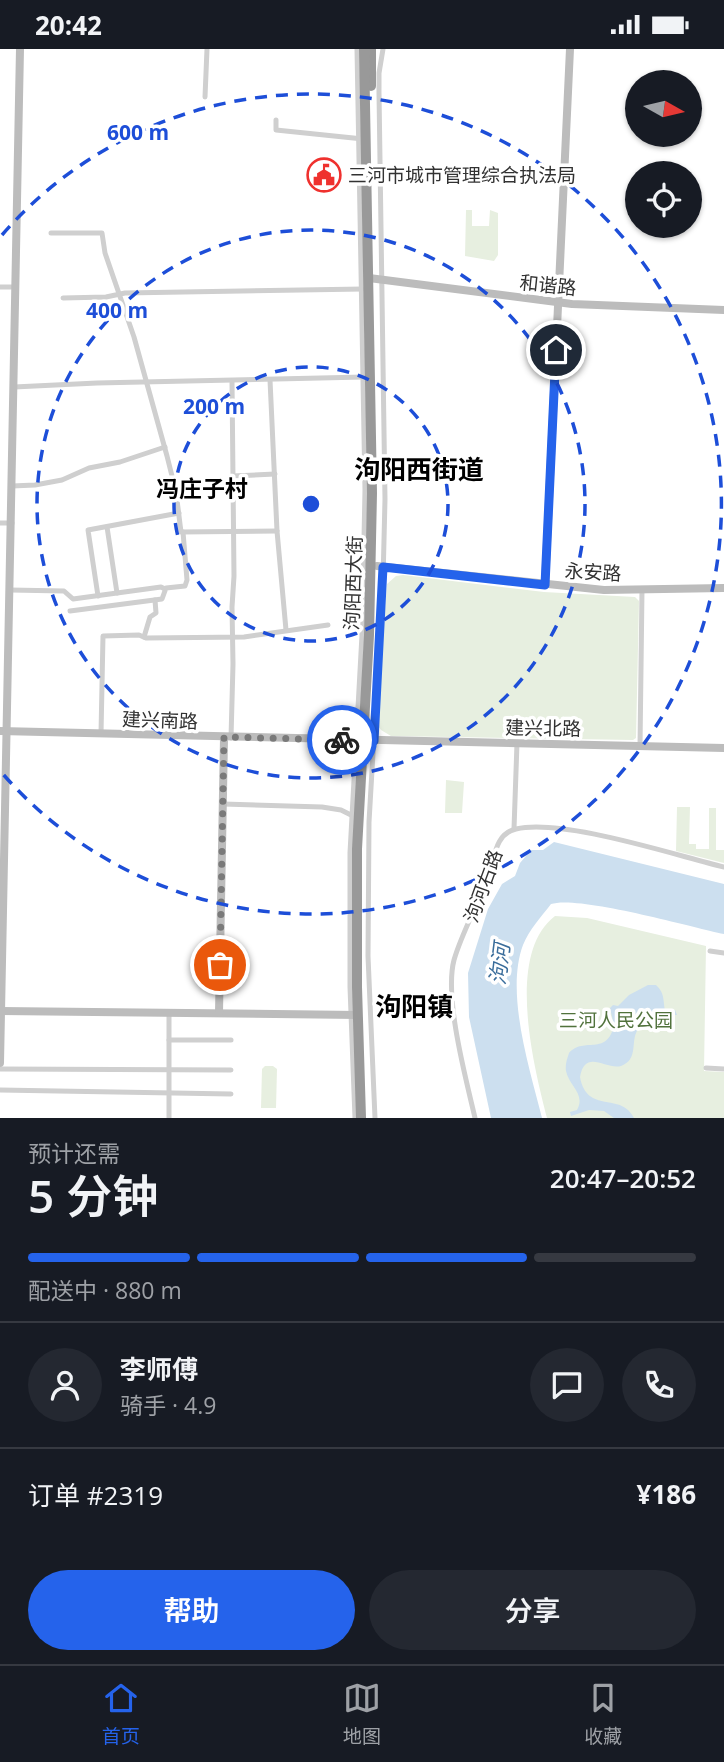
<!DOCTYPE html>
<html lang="zh">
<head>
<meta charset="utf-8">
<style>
	body { margin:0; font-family:"Open Sans","Noto Sans SC",sans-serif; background:#242831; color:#f1f3f6; height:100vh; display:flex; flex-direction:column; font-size:26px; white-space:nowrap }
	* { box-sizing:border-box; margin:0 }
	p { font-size:23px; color:#9ea1a6 }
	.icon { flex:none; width:38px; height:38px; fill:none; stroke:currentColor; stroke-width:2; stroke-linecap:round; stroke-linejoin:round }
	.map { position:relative; height:1069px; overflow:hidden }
	.side { display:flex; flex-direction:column; background:#171b24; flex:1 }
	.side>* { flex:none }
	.needle { width:46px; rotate:98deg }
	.tools { position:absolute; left:625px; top:21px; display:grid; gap:14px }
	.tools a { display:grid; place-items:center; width:77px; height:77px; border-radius:50%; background:#171b24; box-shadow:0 2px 5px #0004; font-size:35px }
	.pin { position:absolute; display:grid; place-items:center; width:60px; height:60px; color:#fff; margin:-30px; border:4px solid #fff; border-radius:50%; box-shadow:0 2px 7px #0007 }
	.courier { position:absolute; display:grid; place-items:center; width:70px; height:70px; margin:-35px; border:5px solid #2563eb; border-radius:50%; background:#fff; color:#222; box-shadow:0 2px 9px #0007 }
	.headline em { font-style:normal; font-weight:600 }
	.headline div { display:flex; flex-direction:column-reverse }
	.headline { display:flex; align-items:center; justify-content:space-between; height:119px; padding:0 28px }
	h1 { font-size:46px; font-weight:600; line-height:52px }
	.bar { display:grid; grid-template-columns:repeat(4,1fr); gap:10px 7px; align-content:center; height:84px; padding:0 28px }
	.bar i { height:9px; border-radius:5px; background:#363941 }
	.bar .selected { background:#2563eb }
	.bar p { grid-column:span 4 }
	.line { display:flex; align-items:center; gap:18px; padding:0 28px; border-top:2px solid #363941 }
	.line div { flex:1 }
	.round { display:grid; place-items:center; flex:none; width:74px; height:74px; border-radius:37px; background:#242831 }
	.button { display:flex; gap:14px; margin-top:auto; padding:14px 28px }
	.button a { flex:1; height:80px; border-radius:42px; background:#2563eb; color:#fff; font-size:28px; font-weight:600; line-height:80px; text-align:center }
	.button a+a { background:#242831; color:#f1f3f6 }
	.status { display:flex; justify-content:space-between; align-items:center; height:49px; padding:0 35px; background:#171b24; direction:ltr }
	.status svg { height:19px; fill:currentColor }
	.menu { display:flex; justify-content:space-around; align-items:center; height:98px; border-top:2px solid #363941; background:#171b24; font-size:19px; color:#9ea1a6 }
	.menu a { display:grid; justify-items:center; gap:4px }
	.menu .selected { color:#2563eb }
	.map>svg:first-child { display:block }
</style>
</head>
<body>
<div class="status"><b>20:42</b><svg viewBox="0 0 49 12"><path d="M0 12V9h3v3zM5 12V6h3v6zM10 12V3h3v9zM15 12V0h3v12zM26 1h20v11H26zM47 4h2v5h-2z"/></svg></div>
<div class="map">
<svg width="724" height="1069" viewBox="0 0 724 1069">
	<rect width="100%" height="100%" fill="#fff"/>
	<g fill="#e7efe0">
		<path d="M466 161H472V177H489L490 161 498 164V206L494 212 465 207Z"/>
		<path d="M403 526 544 543 635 548 639 552 636 689 633 691 391 687 381 681 376 674 387 535 396 527Z"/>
		<path d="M446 731 464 733 462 764H445Z"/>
		<path d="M677 758H690L689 795H696V800H709V759H716V801H724V814L676 802Z"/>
		<path d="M555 867 587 869 706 897 704 1022 724 1023V1069H547C534 1018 505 905 555 867Z"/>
		<path d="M265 1017H273L277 1020 276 1059H261L262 1020Z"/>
	</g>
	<g fill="#ccdfef">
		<path d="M554 793 724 835V885C691 878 578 846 551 855 541 868 529 881 523 896 505 944 530 1021 542 1069H491L469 968 468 924 488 860 502 835 515 827 520 814 531 801H543Z"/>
		<path d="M648 936H656C665 944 663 952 665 962L675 961 677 966H663L654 975 639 979C629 991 640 1010 621 1017 606 1021 585 999 580 1028 587 1066 621 1042 634 1069H614L604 1062 589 1061 571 1067 570 1063 577 1061C586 1045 569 1037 566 1022 565 1016 567 1010 569 1004 584 987 607 1008 614 976L610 959 613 956 618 957 629 946Z"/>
	</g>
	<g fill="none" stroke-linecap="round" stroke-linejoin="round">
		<g stroke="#cfcfcf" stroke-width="5">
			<path d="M205 48 207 0"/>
			<path d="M276 71V81L363 90"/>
			<path d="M51 184H102L105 204 134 288 167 407 176 443 181 483 277 482"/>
			<path d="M0 238H16"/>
			<path d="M63 249 106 248 125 244 363 240"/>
			<path d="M270 331 277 482 286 581"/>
			<path d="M14 338 97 334 364 328"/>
			<path d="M232 427 275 425"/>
			<path d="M12 437 35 436 62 431 89 419 120 413 165 398"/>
			<path d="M0 474H12"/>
			<path d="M107 478 117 544"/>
			<path d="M10 541 64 542 73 550 161 538 165 540"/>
			<path d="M98 547 88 481 179 464"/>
			<path d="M70 562 162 550 166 539 185 537 187 531 183 483"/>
			<path d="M144 588 150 568 156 564 155 551"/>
			<path d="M101 685 103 587 139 586 146 589 244 588 328 576"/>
			<path d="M231 689 233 615 232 558 234 527 232 332"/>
			<path d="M640 697 642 541"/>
			<path d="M223 755 322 758 341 761 351 766"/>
			<path d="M514 780 517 694"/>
			<path d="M710 902 724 904"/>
			<path d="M169 991H231"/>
			<path d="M706 1019 724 1020"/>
			<path d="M0 1020 231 1021"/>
			<path d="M0 1041 231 1045"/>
			<path d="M169 1069V963"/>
			<path d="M355 1069 350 938V804L362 586 365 441 357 0"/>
			<path d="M375 1069 368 907 369 773 383 532 385 450 379 44V24L383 0"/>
			<path d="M475 1069C466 1030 444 949 454 911 462 883 478 856 488 828 495 810 494 785 516 780 562 769 674 806 724 818"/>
		</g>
		<g stroke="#bcbcbc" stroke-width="8">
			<path d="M369 229 572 255 724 261"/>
			<path d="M377 517 604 541 724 539"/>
			<path d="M545 536 570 0"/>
			<path d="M0 682 724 699"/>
			<path d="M1 962 358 966"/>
			<path d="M219 964 224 689"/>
			<path d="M0 1014 20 0"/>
		</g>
		<g stroke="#999" stroke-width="10">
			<path d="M371 0V37"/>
			<path d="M361 1069 357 938V800L369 586 372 444 364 0"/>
		</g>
	</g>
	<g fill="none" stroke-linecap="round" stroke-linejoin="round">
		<path stroke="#7a7a7a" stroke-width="7" stroke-dasharray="0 12.6" d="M220 916 224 688 342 691"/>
		<path stroke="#2563eb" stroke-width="9" d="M342 691 374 692 383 518 545 536 556 301"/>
	</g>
	<g fill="none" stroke="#1d4ed8" stroke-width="3.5" stroke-dasharray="12 9">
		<circle cx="311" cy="455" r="137"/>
		<circle cx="311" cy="455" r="274"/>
		<path d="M2 186A410 410 0 1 1 2 724"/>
	</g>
	<defs>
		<symbol id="civic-ring" viewBox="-11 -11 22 22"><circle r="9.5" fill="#fff" stroke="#ef312e" stroke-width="1.5"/><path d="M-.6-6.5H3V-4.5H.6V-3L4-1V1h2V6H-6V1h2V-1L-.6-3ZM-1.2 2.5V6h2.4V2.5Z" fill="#ef312e"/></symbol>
	</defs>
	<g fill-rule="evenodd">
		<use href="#civic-ring" x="305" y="107" width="38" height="38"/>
	</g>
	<g text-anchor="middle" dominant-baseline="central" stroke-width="7" stroke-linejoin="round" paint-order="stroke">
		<g font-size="19" fill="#323232" stroke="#fff" text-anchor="start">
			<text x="348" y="126">三河市城市管理综合执法局</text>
		</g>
		<g font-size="19" fill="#323232" stroke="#fff">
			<text transform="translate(548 236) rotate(6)">和谐路</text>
			<text transform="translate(593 523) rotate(3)">永安路</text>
			<text transform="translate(353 534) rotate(-88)">泃阳西大街</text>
			<text transform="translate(160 671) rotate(2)">建兴南路</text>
			<text transform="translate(543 679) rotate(1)">建兴北路</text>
			<text transform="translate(483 837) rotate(-70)">泃河右路</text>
		</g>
		<g font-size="19" fill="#51723c" stroke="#fff">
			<text x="616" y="971">三河人民公园</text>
		</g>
		<g font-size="21" font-style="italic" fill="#3a6d9b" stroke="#fff">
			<text transform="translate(499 915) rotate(-83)">泃河</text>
		</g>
		<g font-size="23" font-weight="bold" fill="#000" stroke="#fff">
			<text x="202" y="439">冯庄子村</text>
		</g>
		<g font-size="26" font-weight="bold" fill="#000" stroke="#fff">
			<text x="419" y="420">泃阳西街道</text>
			<text x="414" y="957">泃阳镇</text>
		</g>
	</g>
	<circle cx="311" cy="455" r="10" fill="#1d4ed8" stroke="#fff" stroke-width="3.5"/>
	<g font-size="21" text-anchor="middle" font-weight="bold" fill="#1d4ed8" stroke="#fff" stroke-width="7" stroke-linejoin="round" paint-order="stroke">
		<text x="138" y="91">600 m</text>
		<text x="117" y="269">400 m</text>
		<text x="214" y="365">200 m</text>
	</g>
</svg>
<div class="tools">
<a><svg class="needle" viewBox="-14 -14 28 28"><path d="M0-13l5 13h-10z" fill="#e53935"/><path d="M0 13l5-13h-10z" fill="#9ea1a6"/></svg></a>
<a><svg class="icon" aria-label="locate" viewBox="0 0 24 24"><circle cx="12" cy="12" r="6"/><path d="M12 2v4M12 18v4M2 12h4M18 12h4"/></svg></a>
</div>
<div class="pin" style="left:220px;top:916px;background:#ea580c"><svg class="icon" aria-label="bag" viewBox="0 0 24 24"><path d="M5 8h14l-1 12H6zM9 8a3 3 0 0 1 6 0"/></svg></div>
<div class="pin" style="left:556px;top:301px;background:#1f2937"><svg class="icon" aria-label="home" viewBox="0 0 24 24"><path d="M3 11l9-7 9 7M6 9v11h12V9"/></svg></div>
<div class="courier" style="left:342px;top:691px"><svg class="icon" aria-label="bike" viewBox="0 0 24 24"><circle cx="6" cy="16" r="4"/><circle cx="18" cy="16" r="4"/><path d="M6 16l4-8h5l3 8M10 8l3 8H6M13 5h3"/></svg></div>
</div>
<section class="side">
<div class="headline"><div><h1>5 分钟</h1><p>预计还需</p></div><em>20:47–20:52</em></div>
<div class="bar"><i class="selected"></i><i class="selected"></i><i class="selected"></i><i></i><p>配送中 · 880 m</p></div>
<div class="line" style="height:126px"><a class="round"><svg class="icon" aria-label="person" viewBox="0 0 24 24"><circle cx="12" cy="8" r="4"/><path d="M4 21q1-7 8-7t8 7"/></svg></a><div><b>李师傅</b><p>骑手 · 4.9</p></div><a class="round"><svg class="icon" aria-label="chat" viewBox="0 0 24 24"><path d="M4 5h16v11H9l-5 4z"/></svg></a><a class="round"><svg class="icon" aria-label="phone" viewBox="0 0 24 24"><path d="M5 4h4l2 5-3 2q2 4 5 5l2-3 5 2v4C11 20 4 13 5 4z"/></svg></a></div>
<div class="line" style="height:91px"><div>订单 #2319</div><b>¥186</b></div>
<div class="button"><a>帮助</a><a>分享</a></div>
</section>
<nav class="menu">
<a class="selected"><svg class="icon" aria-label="home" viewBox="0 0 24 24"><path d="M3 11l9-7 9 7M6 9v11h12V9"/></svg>首页</a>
<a><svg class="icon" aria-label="map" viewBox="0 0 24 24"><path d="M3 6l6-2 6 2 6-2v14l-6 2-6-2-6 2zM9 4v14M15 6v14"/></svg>地图</a>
<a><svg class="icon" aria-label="saved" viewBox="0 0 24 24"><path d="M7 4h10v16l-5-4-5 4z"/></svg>收藏</a>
</nav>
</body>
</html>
